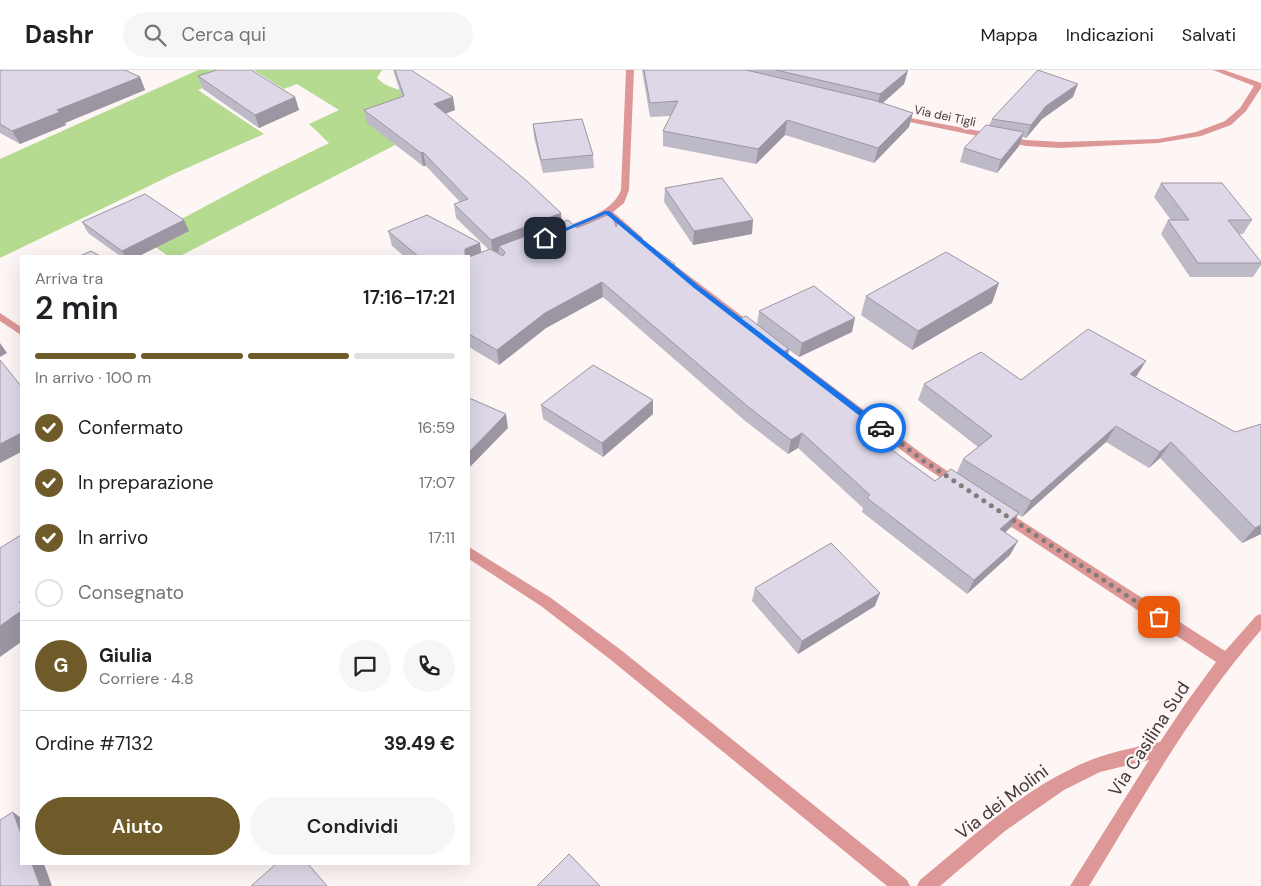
<!DOCTYPE html>
<html lang="it">
<head>
<meta charset="utf-8">
<style>
	body { margin:0; font-family:"DM Sans",sans-serif; background:#f6f6f6; color:#202124; height:100vh; display:flex; flex-direction:column; font-size:19px; white-space:nowrap }
	* { box-sizing:border-box; margin:0 }
	p { font-size:16px; color:#757577 }
	.icon { flex:none; width:28px; height:28px; fill:none; stroke:currentColor; stroke-width:2; stroke-linecap:round; stroke-linejoin:round }
	.map { position:relative; flex:1; overflow:hidden }
	.details { position:absolute; left:20px; top:185px; width:450px; height:610px; display:flex; flex-direction:column; background:#fff; border-radius:0px; box-shadow:0 5px 20px #0002 }
	.details>* { flex:none }
	.pin { position:absolute; display:grid; place-items:center; width:42px; height:42px; color:#fff; margin:-21px; border-radius:10px; box-shadow:0 2px 8px #0006 }
	.courier { position:absolute; display:grid; place-items:center; width:50px; height:50px; margin:-25px; border:4px solid #1a73e8; border-radius:50%; background:#fff; color:#222; box-shadow:0 1px 6px #0007 }
	.overview em { font-style:normal; font-weight:600 }
	.overview div { display:flex; flex-direction:column-reverse }
	.overview { display:flex; align-items:center; justify-content:space-between; height:85px; padding:0 15px }
	h1 { font-size:32px; font-weight:600; line-height:38px }
	.bar { display:grid; grid-template-columns:repeat(4,1fr); gap:8px 5px; align-content:center; height:60px; padding:0 15px }
	.bar i { height:6px; border-radius:4px; background:#e0e0e0 }
	.bar .active { background:#6f5a29 }
	.bar p { grid-column:span 4 }
	.line { display:flex; align-items:center; gap:12px; padding:0 15px; border-top:1px solid #e0e0e0 }
	.line div { flex:1 }
	.round { display:grid; place-items:center; flex:none; width:52px; height:52px; border-radius:26px; background:#f6f6f6 }
	ol { padding:0 15px; list-style:none }
	li { display:flex; align-items:center; gap:15px; height:55px }
	li p { margin-inline-start:auto }
	li .icon { padding:5px; border-radius:50%; background:#6f5a29; color:#fff; stroke-width:4 }
	li:last-child { color:#757577 }
	li i { width:28px; height:28px; border:2px solid #e0e0e0; border-radius:50% }
	.action { display:flex; gap:10px; margin-top:auto; padding:10px 15px }
	.action a { flex:1; height:58px; border-radius:30px; background:#6f5a29; color:#fff; font-size:20px; font-weight:600; line-height:58px; text-align:center }
	.action a+a { background:#f6f6f6; color:#202124 }
	header { display:flex; align-items:center; gap:30px; box-sizing:border-box; height:70px; padding:0 25px; background:#fff; border-bottom:1px solid #e0e0e0 }
	header strong { font-size:24px }
	nav { display:flex; gap:28px; margin-inline-start:auto; font-size:18px }
	.search { width:350px; height:45px; background:#f6f6f6; display:flex; align-items:center; gap:12px; box-sizing:border-box; padding:0 18px; border-radius:28px; color:#757577; font-size:19px }
	.map>svg:first-child { display:block }
</style>
</head>
<body>
<header>
<strong>Dashr</strong>
<div class="search"><svg class="icon" aria-label="search" viewBox="0 0 24 24"><circle cx="10" cy="10" r="6"/><path d="M15 15l6 6"/></svg>Cerca qui</div>
<nav><a>Mappa</a><a>Indicazioni</a><a>Salvati</a></nav>
</header>
<div class="map">
<svg width="1261" height="816" viewBox="0 0 1261 816">
	<rect width="100%" height="100%" fill="#fef6f4"/>
	<g fill="#b5db91">
		<path d="M198 0H247L198 20 264 64 178 102 0 188V89Z"/>
		<path d="M253 0H382L377 8C391 22 414 22 433 26L403 71 180 186H168L144 169 264 105 329 73 309 54 339 40 297 14 284 19Z"/>
	</g>
	<g fill="none" stroke-linecap="round" stroke-linejoin="round">
		<g fill="#de9797" fill-rule="evenodd">
			<path d="M626 0H634L629 120 624 133 613 142 643 168 638 171 635 170 606 146 563 164H557V160C578 151 612 144 621 120Z"/>
			<path d="M1213 0H1224L1261 13V18L1246 41 1231 55 1201 66 1158 73 1060 78 1026 76 895 49 891 47 895 45 1026 70 1060 72 1158 69 1196 62 1225 51 1240 38 1254 16Z"/>
			<path d="M663 186 755 256 756 258 755 260H747L660 191V187Z"/>
			<path d="M0 243 21 257V265L0 251Z"/>
			<path d="M796 289 925 386 961 410 963 413 961 416H953L917 392 792 296 790 293 792 290Z"/>
			<path d="M1000 437 1225 581 1256 546 1261 544V560C1193 638 1143 728 1089 816H1070L1149 690 1100 702 1064 720 1005 761 940 816H917L920 810C969 770 1016 725 1073 698 1100 684 1131 678 1160 672L1186 633 1216 592 995 446 994 442 995 438Z"/>
			<path d="M469 477 551 528 621 580 907 810 910 816H887L611 590 541 536 469 489Z"/>
		</g>
	</g>
	<g fill="#beb9c7">
		<path d="M0 0 140 7 145 20 65 53 66 55 20 74 0 63Z"/>
		<path d="M393 0H411L455 40 445 44 561 143V152L577 158 616 157 675 194V200L739 249 757 254 759 241 852 262 799 287 789 280 788 286 886 364 883 374 935 411 957 402 963 389 978 377 918 330 924 314 1021 310 1136 307 1261 464 1242 473 1160 388 1149 398 1106 372 1022 447 1018 444 1011 457 1005 462 1010 485 967 524 862 442 863 438 798 378 788 384 744 350 603 227 546 258 499 295 469 277V186H404L392 176 388 161 481 182 489 180 456 148 454 134 460 132 426 96H423L367 53 364 40 402 27Z"/>
		<path d="M642 0H906L904 14 883 33 909 57 874 93 785 65 756 94 663 76V61L671 46 650 47Z"/>
		<path d="M198 6 295 27 299 40 259 58 203 19Z"/>
		<path d="M1073 27 1042 49 1026 68 1022 67 1019 76 997 103 960 92 964 78 989 56 992 49Z"/>
		<path d="M533 54 593 85 594 98 543 103 534 67Z"/>
		<path d="M1161 113 1252 150 1243 164H1239L1261 192V195L1253 207H1190L1161 164 1168 150H1171L1154 127Z"/>
		<path d="M665 118 752 164 693 175 664 132Z"/>
		<path d="M82 152 189 161 139 186H120L88 163Z"/>
		<path d="M866 226 992 233 912 280 861 245Z"/>
		<path d="M653 330V344L603 387 543 349 541 335Z"/>
		<path d="M755 518 875 536 798 584 752 531Z"/>
	</g>
	<g fill="#9b96a2">
		<path d="M908 1 904 14 877 38 880 24Z"/>
		<path d="M140 7 145 20 65 53 66 55 20 74 12 61 57 40Z"/>
		<path d="M1078 14 1073 27 1042 49 1026 68 1031 55 1046 36Z"/>
		<path d="M295 27 299 40 259 58 255 45Z"/>
		<path d="M453 27 455 40 436 47 434 34Z"/>
		<path d="M913 43 909 57 874 93 878 78Z"/>
		<path d="M787 50 785 65 756 94 758 79Z"/>
		<path d="M1024 62 1019 76 997 103 1001 90Z"/>
		<path d="M423 82 426 96H423L421 83Z"/>
		<path d="M561 143 562 157 499 176V181L493 184 491 170Z"/>
		<path d="M184 150 189 161 139 186H125L122 181Z"/>
		<path d="M753 150 752 164 693 175 694 161Z"/>
		<path d="M480 173 482 188 465 186V179Z"/>
		<path d="M675 194V209L670 196Z"/>
		<path d="M602 212 603 227 546 258 499 295 497 280 545 243Z"/>
		<path d="M999 213 992 233 912 280 918 261Z"/>
		<path d="M855 248 852 262 799 287 802 273Z"/>
		<path d="M0 273 7 283 0 287Z"/>
		<path d="M789 279 786 294 783 282Z"/>
		<path d="M1146 291 1136 307 1130 304Z"/>
		<path d="M653 330V344L603 387 602 373Z"/>
		<path d="M506 344 508 358 469 398V382Z"/>
		<path d="M1116 356 1106 372 1022 447 1031 431Z"/>
		<path d="M21 363V382L0 393V374Z"/>
		<path d="M802 363 798 378 788 384 791 370Z"/>
		<path d="M886 364 882 379 878 370Z"/>
		<path d="M1171 372 1160 388 1149 398 1160 382Z"/>
		<path d="M1019 443 1011 457 993 473 1000 459Z"/>
		<path d="M1261 455V464L1242 473 1255 458Z"/>
		<path d="M1018 471 1010 485 967 524 974 510Z"/>
		<path d="M880 523 875 536 798 584 802 571Z"/>
		<path d="M21 541V572L0 587V556Z"/>
		<path d="M13 742 21 748V764Z"/>
		<path d="M32 794H44L52 816H40Z"/>
	</g>
	<g fill="#ddd7e7" stroke="#9b96a2">
		<path d="M0 0H125L140 7 57 40 60 42 12 61 0 54Z"/>
		<path d="M217 0H251L295 27 255 45 198 6Z"/>
		<path d="M395 0H411L453 27 434 34 528 112 561 143 491 170 454 134 468 129 423 82 421 83 364 40 404 26Z"/>
		<path d="M644 0H746L873 30 913 43 878 78 787 50 758 79 663 61 678 31 650 33Z"/>
		<path d="M776 0H906L908 1 880 24Z"/>
		<path d="M1038 0 1078 14 1046 36 1031 55 992 49Z"/>
		<path d="M582 49 593 85 541 90 533 54Z"/>
		<path d="M986 55 1024 62 1001 90 964 78Z"/>
		<path d="M722 108 753 150 694 161 665 118Z"/>
		<path d="M1161 113H1222L1252 150H1228L1261 192V193H1198L1168 150H1189Z"/>
		<path d="M145 124 184 150 122 181 82 152Z"/>
		<path d="M612 143 616 157 618 152 675 194 670 196 739 249 746 246 789 279 783 282 886 364 878 370 935 411 951 399 1019 443 1000 459 1018 471 974 510 867 428 870 425 802 363 791 370 746 335 602 212 545 243 497 280 469 264V187L490 179 503 186 505 182 499 176 568 150 577 158Z"/>
		<path d="M427 145 480 173 465 179V186H418L388 161Z"/>
		<path d="M91 181 100 186H80Z"/>
		<path d="M946 182 999 213 918 261 866 226Z"/>
		<path d="M814 216 855 248 802 273 759 241Z"/>
		<path d="M1088 259 1146 291 1130 304 1235 362 1261 354V455L1255 458 1171 372 1160 382 1116 356 1031 431 963 389 992 366 924 314 981 282 1021 310Z"/>
		<path d="M0 290 21 316V363L0 374Z"/>
		<path d="M593 295 653 330 602 373 541 335Z"/>
		<path d="M469 328 506 344 469 382Z"/>
		<path d="M21 465V531L19 532 21 534V541L0 556V478Z"/>
		<path d="M831 473 880 523 802 571 755 518Z"/>
		<path d="M13 742 21 764V794H32L40 816H0V750Z"/>
		<path d="M569 784 600 816H537Z"/>
		<path d="M276 794H308L327 816H251Z"/>
	</g>
	<path fill="#1a73e8" d="M605 141H609L699 216 883 356V360H878L694 218 606 144 547 169 542 168Z"/>
	<g fill="none" stroke-linecap="round" stroke-linejoin="round">
		<path stroke="#847c7a" stroke-width="5" stroke-dasharray="0 9" d="M881 358 921 389 1159 547"/>
	</g>
	<g text-anchor="middle" dominant-baseline="central" stroke-width="4.5" stroke-linejoin="round" paint-order="stroke">
		<g font-size="12" fill="#423a38" stroke="#fef6f4">
			<text transform="translate(945 46) rotate(12)">Via dei Tigli</text>
		</g>
		<g font-size="18" fill="#423a38" stroke="#fef6f4">
			<text transform="translate(1149 669) rotate(-57)">Via Casilina Sud</text>
			<text transform="translate(1002 732) rotate(-37)">Via dei Molini</text>
		</g>
	</g>
</svg>
<div class="pin" style="left:1159px;top:547px;background:#ea580c"><svg class="icon" aria-label="bag" viewBox="0 0 24 24"><path d="M5 8h14l-1 12H6zM9 8a3 3 0 0 1 6 0"/></svg></div>
<div class="pin" style="left:545px;top:168px;background:#1f2937"><svg class="icon" aria-label="home" viewBox="0 0 24 24"><path d="M3 11l9-7 9 7M6 9v11h12V9"/></svg></div>
<div class="courier" style="left:881px;top:358px"><svg class="icon" aria-label="car" viewBox="0 0 24 24"><path d="M5 17H2v-5l4-1 3-4h7l3 4 3 1v5h-3M9 17h6M6 11h13"/><circle cx="7" cy="17" r="2"/><circle cx="17" cy="17" r="2"/></svg></div>
<section class="details">
<div class="overview"><div><h1>2 min</h1><p>Arriva tra</p></div><em>17:16–17:21</em></div>
<div class="bar"><i class="active"></i><i class="active"></i><i class="active"></i><i></i><p>In arrivo · 100 m</p></div>
<ol>
<li><svg class="icon" aria-label="check" viewBox="0 0 24 24"><path d="M5 12l5 5 9-10"/></svg>Confermato<p>16:59</p></li>
<li><svg class="icon" aria-label="check" viewBox="0 0 24 24"><path d="M5 12l5 5 9-10"/></svg>In preparazione<p>17:07</p></li>
<li><svg class="icon" aria-label="check" viewBox="0 0 24 24"><path d="M5 12l5 5 9-10"/></svg>In arrivo<p>17:11</p></li>
<li><i></i>Consegnato</li>
</ol>
<div class="line" style="height:90px"><b class="round" style="background:#6f5a29;color:#fff">G</b><div><b>Giulia</b><p>Corriere · 4.8</p></div><a class="round"><svg class="icon" aria-label="chat" viewBox="0 0 24 24"><path d="M4 5h16v11H9l-5 4z"/></svg></a><a class="round"><svg class="icon" aria-label="phone" viewBox="0 0 24 24"><path d="M5 4h4l2 5-3 2q2 4 5 5l2-3 5 2v4C11 20 4 13 5 4z"/></svg></a></div>
<div class="line" style="height:65px"><div>Ordine #7132</div><b>39.49 €</b></div>
<div class="action"><a>Aiuto</a><a>Condividi</a></div>
</section>
</div>
</body>
</html>
